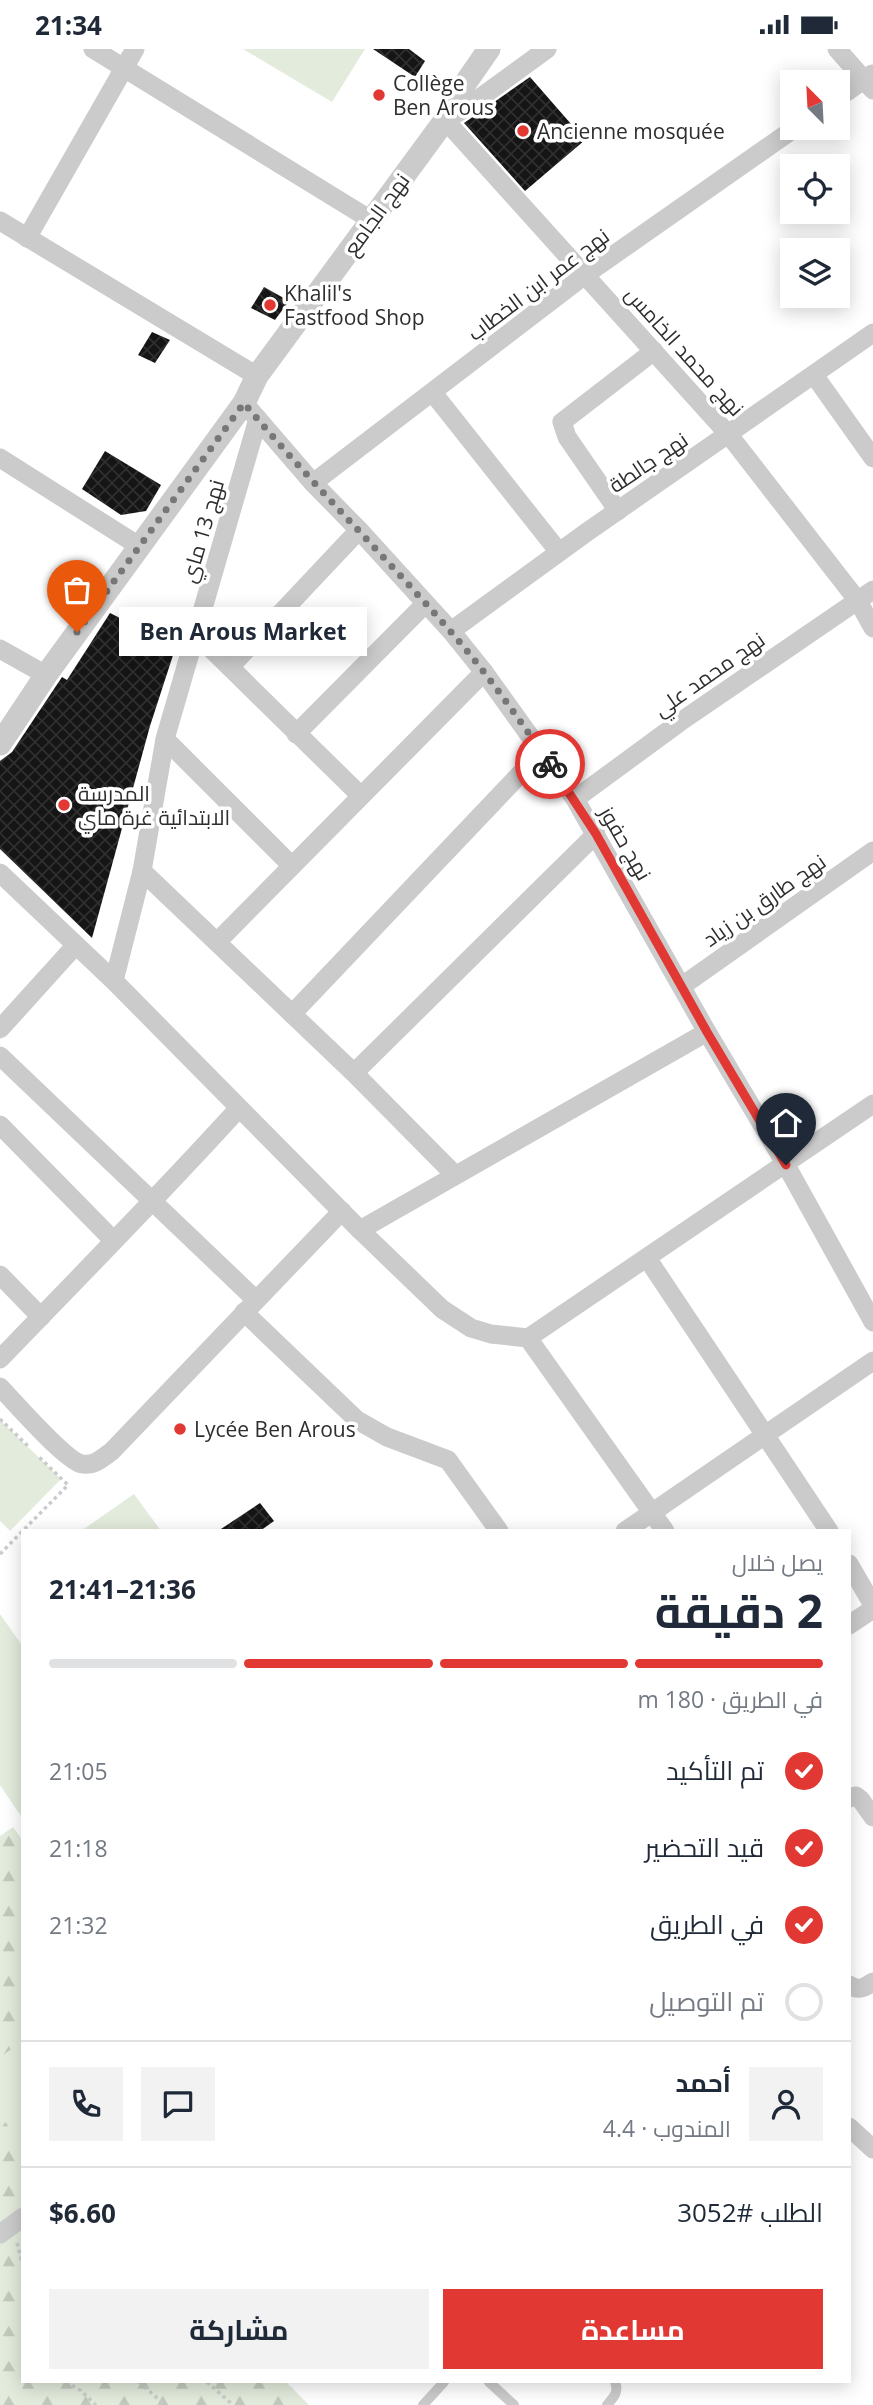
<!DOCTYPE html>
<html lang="ar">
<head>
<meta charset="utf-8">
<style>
	body { margin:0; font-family:"Open Sans",Cairo,sans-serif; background:#f2f2f3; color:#1f2937; direction:rtl; height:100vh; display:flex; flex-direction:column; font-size:26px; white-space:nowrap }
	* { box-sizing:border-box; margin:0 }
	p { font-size:23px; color:#747a83 }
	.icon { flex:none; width:38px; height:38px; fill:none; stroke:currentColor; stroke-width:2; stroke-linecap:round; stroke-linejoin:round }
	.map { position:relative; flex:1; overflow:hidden; direction:ltr }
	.details { position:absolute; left:21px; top:1480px; width:830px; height:854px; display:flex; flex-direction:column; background:#fff; border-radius:0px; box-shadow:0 4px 18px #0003; direction:rtl }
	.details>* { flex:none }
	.needle { width:46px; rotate:336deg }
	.buttons { position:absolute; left:780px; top:21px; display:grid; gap:14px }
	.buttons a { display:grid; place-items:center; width:70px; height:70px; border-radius:0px; background:#fff; box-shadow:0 4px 18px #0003; font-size:35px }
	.pin { position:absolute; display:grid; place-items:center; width:60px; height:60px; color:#fff; margin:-72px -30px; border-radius:50% 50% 50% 0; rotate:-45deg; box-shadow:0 0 7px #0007 }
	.pin .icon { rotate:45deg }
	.courier { position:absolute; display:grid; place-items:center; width:70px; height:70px; margin:-35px; border:5px solid #e23833; border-radius:50%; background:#fff; color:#222; box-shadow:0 2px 9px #0007 }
	.bubble { position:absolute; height:49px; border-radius:0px; background:#fff; box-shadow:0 4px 18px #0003; font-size:23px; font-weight:700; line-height:49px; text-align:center; direction:rtl }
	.headline em { font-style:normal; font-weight:700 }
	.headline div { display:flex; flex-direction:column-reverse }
	.headline { display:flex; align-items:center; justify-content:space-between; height:119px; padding:0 28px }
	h1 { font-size:46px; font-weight:700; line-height:52px }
	.bar { display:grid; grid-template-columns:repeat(4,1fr); gap:10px 7px; align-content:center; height:84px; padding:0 28px }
	.bar i { height:9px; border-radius:5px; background:#e0e1e3 }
	.bar .active { background:#e23833 }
	.bar p { grid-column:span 4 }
	.line { display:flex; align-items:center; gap:18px; padding:0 28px; border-top:2px solid #e0e1e3 }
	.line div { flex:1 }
	.round { display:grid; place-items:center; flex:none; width:74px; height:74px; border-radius:0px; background:#f2f2f3 }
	ol { padding:0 28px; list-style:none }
	li { display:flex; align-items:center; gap:21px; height:77px }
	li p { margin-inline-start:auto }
	li .icon { padding:7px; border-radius:50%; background:#e23833; color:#fff; stroke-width:4 }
	li:last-child { color:#747a83 }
	li i { width:38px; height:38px; border:4px solid #e0e1e3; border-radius:50% }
	.button { display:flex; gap:14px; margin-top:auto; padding:14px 28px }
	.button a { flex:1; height:80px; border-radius:0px; background:#e23833; color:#fff; font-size:28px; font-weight:700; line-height:80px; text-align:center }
	.button a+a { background:#f2f2f3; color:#1f2937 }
	.status { display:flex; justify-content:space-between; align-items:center; height:49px; padding:0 35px; background:#fff; direction:ltr }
	.status svg { height:19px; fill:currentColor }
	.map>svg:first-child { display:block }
</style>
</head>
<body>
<div class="status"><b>21:34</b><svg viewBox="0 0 49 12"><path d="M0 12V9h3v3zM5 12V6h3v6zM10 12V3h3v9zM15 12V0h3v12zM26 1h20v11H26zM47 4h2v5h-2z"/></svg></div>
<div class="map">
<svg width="873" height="2356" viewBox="0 0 873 2356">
	<defs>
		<pattern id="forest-firs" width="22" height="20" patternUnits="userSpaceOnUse" patternTransform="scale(1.75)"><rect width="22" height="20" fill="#e2ebdc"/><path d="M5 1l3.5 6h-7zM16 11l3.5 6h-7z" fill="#c2cabd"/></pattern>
		<pattern id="building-cross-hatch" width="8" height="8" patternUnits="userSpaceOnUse" patternTransform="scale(1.75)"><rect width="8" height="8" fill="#151515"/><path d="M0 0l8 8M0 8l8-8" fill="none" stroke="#2f2f2f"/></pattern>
	</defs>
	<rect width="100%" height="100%" fill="#fff"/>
	<path fill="url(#forest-firs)" d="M13 1778 23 1792V2333H286L309 2356H0V1787Z"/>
	<g fill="#e2ebdc">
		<path d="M243 0H365L332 53Z"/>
		<path d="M0 1371 61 1430 10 1482 0 1472Z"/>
		<path d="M134 1445 161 1482H81Z"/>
		<path d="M0 1565 23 1598V1770L0 1736Z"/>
		<path d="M23 1992V2097L0 2066V2008Z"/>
	</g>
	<g fill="url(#building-cross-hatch)">
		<path d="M373 0H409L425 12 415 28Z"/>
		<path d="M530 28 585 91 525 142 464 74Z"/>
		<path d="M264 238 289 252 275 271 251 259Z"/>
		<path d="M152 283 170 291 155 314 138 306Z"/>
		<path d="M105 402 161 436 146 462 121 466 82 440Z"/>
		<path d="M110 564 176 597 150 677 92 889 0 800V712L12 703 62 628 67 631Z"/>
		<path d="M260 1454 274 1472 260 1482H218Z"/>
	</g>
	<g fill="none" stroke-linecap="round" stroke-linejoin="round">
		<g stroke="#cbcbcb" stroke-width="3.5" stroke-dasharray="3.5 3.5" stroke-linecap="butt">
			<path d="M0 1370 29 1398"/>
			<path d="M0 1505 68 1436 39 1408"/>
			<path d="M17 2194 23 2217"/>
			<path d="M66 2333 80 2341 96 2356"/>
			<path d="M139 2333 165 2356"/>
			<path d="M207 2333 233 2356"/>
		</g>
		<g stroke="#cbcbcb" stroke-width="10">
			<path d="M489 2333 514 2356"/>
			<path d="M423 2356 444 2333"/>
			<path d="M607 2356C614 2348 619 2343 615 2333"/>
		</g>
		<g stroke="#cbcbcb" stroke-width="19">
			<path d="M93 0 371 171"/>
			<path d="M547 0 466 59 445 71 729 386 858 552 873 579"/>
			<path d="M837 0 873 41"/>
			<path d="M838 49 872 25"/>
			<path d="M0 172 257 327"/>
			<path d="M27 189 135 0"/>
			<path d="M814 326 873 409"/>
			<path d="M433 344 559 503"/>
			<path d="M244 354 313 434 359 481 451 582 484 623 575 750 707 983 786 1116 873 1273"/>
			<path d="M0 409 139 497"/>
			<path d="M313 434 585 226 795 79"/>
			<path d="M618 462 567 388 562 373 654 302"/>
			<path d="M451 582 587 483 873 284"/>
			<path d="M197 586 360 746"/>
			<path d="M0 600 46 626"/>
			<path d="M230 618 359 481"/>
			<path d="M296 685 425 555"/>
			<path d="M165 690 291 816"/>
			<path d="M575 750 680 673 873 541"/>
			<path d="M142 822 354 1024 454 1125"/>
			<path d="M0 824 114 932 360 1181 442 1260 471 1279 491 1285 528 1289 665 1482"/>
			<path d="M217 893 484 623"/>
			<path d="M114 932 142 822 165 690 258 370"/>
			<path d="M682 937 873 802"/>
			<path d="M292 965 541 703"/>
			<path d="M0 980 75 897"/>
			<path d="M0 1007 256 1251"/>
			<path d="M354 1024 596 785"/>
			<path d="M0 1076 113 1191"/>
			<path d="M360 1181 707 983"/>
			<path d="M647 1209 829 1482"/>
			<path d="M0 1226 41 1268"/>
			<path d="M244 1263 357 1371 387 1388 448 1411 499 1482"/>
			<path d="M528 1289 873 1055"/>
			<path d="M0 1310C80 1227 161 1145 239 1059"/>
			<path d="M0 1338C14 1353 66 1412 82 1415 94 1417 103 1409 112 1402L342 1162"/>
			<path d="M625 1482 873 1312"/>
			<path d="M849 1515 873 1556"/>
			<path d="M849 1576 873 1560"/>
			<path d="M849 1749 856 1747 861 1751 873 1768"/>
			<path d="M849 1936C859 1942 864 1939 873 1933"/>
			<path d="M849 2078 873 2100"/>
			<path d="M0 2185 23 2168"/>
		</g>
		<path stroke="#cbcbcb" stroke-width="23" d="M0 695 46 626 244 354 257 327 445 71 462 39 489 0"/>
	</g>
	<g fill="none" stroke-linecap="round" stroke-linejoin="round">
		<path stroke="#777" stroke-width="7" stroke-dasharray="0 12.6" d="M77 583 244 354C310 433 383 505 451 583 487 624 519 670 550 715"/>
		<path stroke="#e23833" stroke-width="9" d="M550 715 596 785 707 983 786 1116"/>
	</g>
	<g fill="#e23833" stroke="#fff" stroke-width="2.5">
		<circle cx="379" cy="46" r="7"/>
		<circle cx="523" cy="82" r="7"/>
		<circle cx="270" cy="256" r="7"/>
		<circle cx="64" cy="756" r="7"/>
		<circle cx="180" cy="1380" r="7"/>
	</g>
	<g text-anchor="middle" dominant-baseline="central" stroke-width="7" stroke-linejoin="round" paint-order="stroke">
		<g font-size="21" fill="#2e2e2e" stroke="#fff" text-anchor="start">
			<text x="393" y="34">Collège<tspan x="393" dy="24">Ben Arous</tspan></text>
			<text x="537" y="82">Ancienne mosquée</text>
			<text x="284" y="244">Khalil's<tspan x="284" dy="24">Fastfood Shop</tspan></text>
			<text x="78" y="744">المدرسة<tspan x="78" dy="24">الابتدائية غرة ماي</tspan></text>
			<text x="194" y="1380">Lycée Ben Arous</text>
		</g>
		<g font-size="21" fill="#2e2e2e" stroke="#fff">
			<text transform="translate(376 165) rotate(-54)">نهج الجامع</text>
			<text transform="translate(538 235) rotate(-37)">نهج عمر ابن الخطاب</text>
			<text transform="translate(685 302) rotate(48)">نهج محمد الخامس</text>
			<text transform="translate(648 413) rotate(-34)">نهج جالطة</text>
			<text transform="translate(202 482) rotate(-74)">نهج 13 ماي</text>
			<text transform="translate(709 625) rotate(-35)">نهج محمد علي</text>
			<text transform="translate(626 794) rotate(60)">نهج حفوز</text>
			<text transform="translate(764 851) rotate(-35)">نهج طارق بن زياد</text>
		</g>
	</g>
</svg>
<div class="buttons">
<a><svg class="needle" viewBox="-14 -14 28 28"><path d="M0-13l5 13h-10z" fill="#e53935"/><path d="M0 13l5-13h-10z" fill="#747a83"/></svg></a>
<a><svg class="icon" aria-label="locate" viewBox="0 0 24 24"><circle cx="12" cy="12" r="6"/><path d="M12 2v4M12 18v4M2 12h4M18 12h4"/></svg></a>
<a><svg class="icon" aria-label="layers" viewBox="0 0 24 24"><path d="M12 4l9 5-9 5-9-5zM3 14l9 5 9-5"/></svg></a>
</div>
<div class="pin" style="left:77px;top:583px;background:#ea580c"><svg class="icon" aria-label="bag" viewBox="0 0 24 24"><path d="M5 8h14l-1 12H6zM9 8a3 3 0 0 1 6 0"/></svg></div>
<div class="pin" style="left:786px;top:1116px;background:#1f2937"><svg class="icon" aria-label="home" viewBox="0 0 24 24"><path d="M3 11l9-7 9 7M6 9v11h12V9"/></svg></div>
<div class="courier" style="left:550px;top:715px"><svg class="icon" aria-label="bike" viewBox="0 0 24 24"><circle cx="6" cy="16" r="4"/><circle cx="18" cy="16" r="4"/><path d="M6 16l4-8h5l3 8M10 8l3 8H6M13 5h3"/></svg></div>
<div class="bubble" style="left:119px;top:558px;width:248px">Ben Arous Market</div>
<section class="details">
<div class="headline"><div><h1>2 دقيقة</h1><p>يصل خلال</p></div><em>21:36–21:41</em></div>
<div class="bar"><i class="active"></i><i class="active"></i><i class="active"></i><i></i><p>في الطريق · 180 m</p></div>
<ol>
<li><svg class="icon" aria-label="check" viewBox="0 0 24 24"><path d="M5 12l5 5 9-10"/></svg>تم التأكيد<p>21:05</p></li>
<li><svg class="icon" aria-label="check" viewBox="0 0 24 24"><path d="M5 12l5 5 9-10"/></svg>قيد التحضير<p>21:18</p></li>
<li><svg class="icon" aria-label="check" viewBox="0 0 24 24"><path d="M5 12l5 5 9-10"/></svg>في الطريق<p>21:32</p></li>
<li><i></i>تم التوصيل</li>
</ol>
<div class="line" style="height:126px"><a class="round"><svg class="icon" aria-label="person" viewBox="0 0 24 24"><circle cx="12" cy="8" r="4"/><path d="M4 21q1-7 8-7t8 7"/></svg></a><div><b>أحمد</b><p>المندوب · 4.4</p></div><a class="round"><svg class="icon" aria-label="chat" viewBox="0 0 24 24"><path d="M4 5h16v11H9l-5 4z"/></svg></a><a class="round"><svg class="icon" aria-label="phone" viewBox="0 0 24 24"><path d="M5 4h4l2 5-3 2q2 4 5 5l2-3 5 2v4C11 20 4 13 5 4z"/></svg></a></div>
<div class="line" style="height:91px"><div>الطلب #3052</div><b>$6.60</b></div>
<div class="button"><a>مساعدة</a><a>مشاركة</a></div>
</section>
</div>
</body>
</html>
